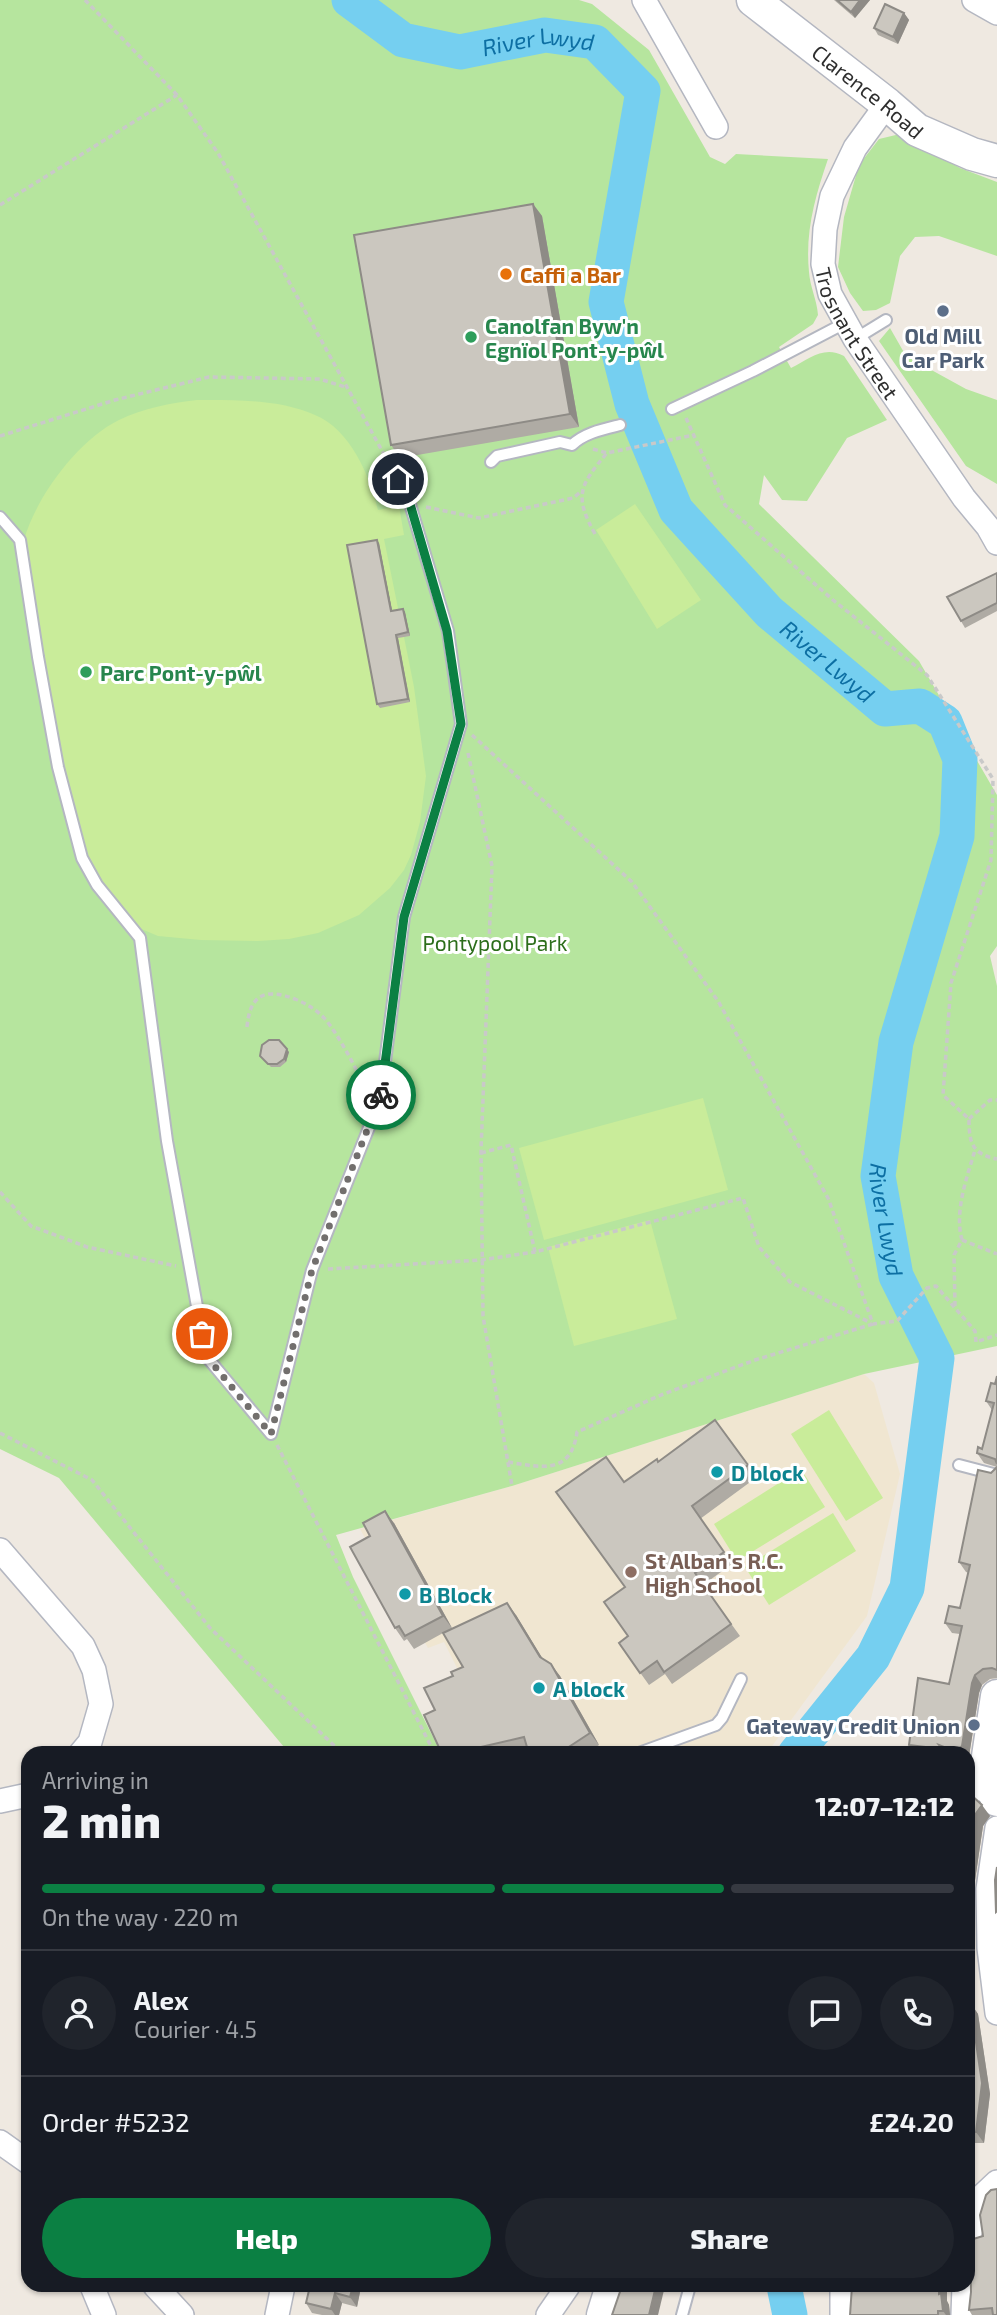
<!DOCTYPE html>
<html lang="en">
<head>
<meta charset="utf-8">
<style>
	body { margin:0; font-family:"Exo 2",sans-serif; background:#20242c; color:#f1f3f6; height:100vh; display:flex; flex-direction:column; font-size:26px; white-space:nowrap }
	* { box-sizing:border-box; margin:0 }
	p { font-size:23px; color:#9ea1a6 }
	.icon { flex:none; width:38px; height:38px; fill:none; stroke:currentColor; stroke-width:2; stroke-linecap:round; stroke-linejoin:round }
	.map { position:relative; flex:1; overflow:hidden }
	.sheet { position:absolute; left:21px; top:1746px; width:954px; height:546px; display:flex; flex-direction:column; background:#171b24; border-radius:21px; box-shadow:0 2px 5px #0004 }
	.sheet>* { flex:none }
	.pin { position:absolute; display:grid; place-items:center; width:60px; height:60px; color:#fff; margin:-30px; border:4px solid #fff; border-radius:50%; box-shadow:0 2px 7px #0007 }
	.courier { position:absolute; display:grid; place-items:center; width:70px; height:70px; margin:-35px; border:5px solid #0b8043; border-radius:50%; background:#fff; color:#222; box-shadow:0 2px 9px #0007 }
	.summary em { font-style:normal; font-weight:800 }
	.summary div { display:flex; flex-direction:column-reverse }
	.summary { display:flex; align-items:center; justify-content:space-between; height:119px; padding:0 21px }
	h1 { font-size:46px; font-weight:800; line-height:52px }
	.bar { display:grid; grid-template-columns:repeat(4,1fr); gap:10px 7px; align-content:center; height:84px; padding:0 21px }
	.bar i { height:9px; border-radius:5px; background:#363941 }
	.bar .on { background:#0b8043 }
	.bar p { grid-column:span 4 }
	.line { display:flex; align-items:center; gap:18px; padding:0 21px; border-top:2px solid #363941 }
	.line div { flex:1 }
	.round { display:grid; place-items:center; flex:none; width:74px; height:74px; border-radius:37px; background:#20242c }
	.action { display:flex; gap:14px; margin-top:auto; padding:14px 21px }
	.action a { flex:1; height:80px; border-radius:42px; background:#0b8043; color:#fff; font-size:28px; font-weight:800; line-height:80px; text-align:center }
	.action a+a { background:#20242c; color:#f1f3f6 }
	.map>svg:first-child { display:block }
</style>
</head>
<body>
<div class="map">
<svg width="997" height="2315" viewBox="0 0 997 2315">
	<rect width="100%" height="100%" fill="#efe9e1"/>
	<path fill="#f0e6d1" d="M864 1374 874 1383 900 1474 867 1616 767 1753H517L502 1696 476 1706 444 1642 428 1648 360 1529 512 1486Z"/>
	<g fill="#b6e59e">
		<path d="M0 0H579L592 4 649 50 710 157 725 164 736 154 828 159C815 197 805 232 809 272 810 287 817 300 818 315L813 324 779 347 791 368C809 359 824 345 844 356L887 420 847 438 807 501 782 500 764 475 759 504 919 661 997 795V946L990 956 997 986V1346L864 1374 512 1486 336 1535 353 1577 441 1753H289L59 1478 0 1449Z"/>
		<path d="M900 134 960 168 997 182V256L939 236 915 237 900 256 890 303 876 310 863 311 850 293 838 267 844 217 859 165 879 139Z"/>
		<path d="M890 328 906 356 966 389 997 400V484L966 466 879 341Z"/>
	</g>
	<g fill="#c9ec9a">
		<path d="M197 400C236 400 279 399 315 415 350 429 370 476 378 510L399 506 404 535 384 539 399 613 405 612 410 636 404 637 414 687 426 776 420 822 411 855 404 870 390 888 359 915 318 933 289 939 258 941 201 940 158 936 139 928 97 885 68 812 24 540C36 497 78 440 119 420 144 408 170 403 197 400Z"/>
		<path d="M635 504 701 600 657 629 596 530Z"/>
		<path d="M703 1098 728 1190 544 1240 519 1148Z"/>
		<path d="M650 1220 677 1319 574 1346 548 1247Z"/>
		<path d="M829 1410 883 1498 846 1521 791 1434Z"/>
		<path d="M801 1469 825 1507 737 1561 714 1524Z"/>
		<path d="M833 1513 856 1551 769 1605 745 1567Z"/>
	</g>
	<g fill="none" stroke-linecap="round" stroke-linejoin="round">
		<g stroke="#75cff0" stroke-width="35">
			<path id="s1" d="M349 0 403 40 460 52 545 35 595 42 643 91 606 302 632 404 676 510 769 612 885 709 920 706 945 722 960 759 957 836 896 1042 878 1176 896 1276 937 1358 907 1588 873 1657 795 1754"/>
			<path d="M784 2286 790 2315"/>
		</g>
		<defs>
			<g id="lane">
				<path d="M855 339 886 320"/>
				<path d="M672 409 753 371 845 323"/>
				<path d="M491 462 497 456 560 442 572 445C584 433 604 429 620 425"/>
				<path d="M0 517 20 540 38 657 58 767 82 858 97 885 140 938 167 1141 206 1356 271 1434 312 1270 380 1100 404 917 461 724 448 631 410 504 398 479"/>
				<path d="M959 1465 997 1475"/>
				<path d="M636 1754 716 1725 722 1718 741 1679"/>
				<path d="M682 2315 690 2286"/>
			</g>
			<g id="street">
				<path d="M644 0 716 127"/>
				<path d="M974 0 997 13"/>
				<path id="s2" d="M887 104 855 148 832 196 825 229 823 264 830 294 855 339 964 498 988 527 997 543"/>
				<path d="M0 1550 83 1646 94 1670 101 1704 90 1742 80 1754"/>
				<path d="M0 1801 28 1795"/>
				<path d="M997 1828 988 1889 989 1948 997 2013"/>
				<path d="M0 2142 28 2162"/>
				<path d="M968 2239 981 2197 997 2182"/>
				<path d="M92 2286 104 2315"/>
				<path d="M155 2286 182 2315"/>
				<path d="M842 2286V2315"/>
				<path d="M277 2315 283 2286"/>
				<path d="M548 2315 568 2286"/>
				<path d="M963 2315 964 2286"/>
			</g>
			<g id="secondary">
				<path id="s3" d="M753 0 887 104 917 130 972 154 997 161"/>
				<path d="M978 1777 994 1792 997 1800"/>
				<path d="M968 1789 987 1763 997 1696"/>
				<path d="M603 2315 612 2286"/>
			</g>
		</defs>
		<use href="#lane" stroke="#b4b7c1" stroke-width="14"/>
		<use href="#street" stroke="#b4b7c1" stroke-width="26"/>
		<use href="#secondary" stroke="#b4b7c1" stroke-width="35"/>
		<g stroke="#c9c9c9" stroke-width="3.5" stroke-dasharray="5 3.5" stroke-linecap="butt">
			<path d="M85 0 177 95 218 153 391 467"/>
			<path d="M0 205 177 95"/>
			<path d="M686 418 725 505 833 600 927 675 993 779 991 860 951 983 943 1095 969 1119C969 1143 972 1154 997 1159"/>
			<path d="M0 436 115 400 209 377 320 379 345 387"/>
			<path d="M593 449 607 453 694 435"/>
			<path d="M426 507 479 518 573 498 582 491"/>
			<path d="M595 534C574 496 579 486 607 453"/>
			<path d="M472 735 632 882 718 1001 828 1198 873 1324 897 1321 927 1288 936 1286 975 1331 976 1342 997 1335"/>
			<path d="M468 753 492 866 481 1151 483 1316 512 1486"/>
			<path d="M247 1027C250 994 265 988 295 999 307 1004 317 1010 326 1020 343 1042 354 1066 367 1090"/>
			<path d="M969 1119 990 1100H997"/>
			<path d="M481 1153 511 1145 535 1252 743 1198 759 1247 790 1282 871 1323"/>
			<path d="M0 1192 31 1226 87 1247 176 1266"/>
			<path d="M962 1240C954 1212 967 1177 975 1150"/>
			<path d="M328 1269 481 1260 535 1252"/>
			<path d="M955 1306 954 1255 962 1240 997 1254"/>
			<path d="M0 1433 92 1480 210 1628 343 1754"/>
			<path d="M277 1445 435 1754"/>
			<path d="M508 1462C540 1467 571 1476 577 1432L661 1395 755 1360 873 1324"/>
		</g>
		<use href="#lane" stroke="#fff" stroke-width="10"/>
		<use href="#street" stroke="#fff" stroke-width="23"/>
		<use href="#secondary" stroke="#fff" stroke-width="32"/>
	</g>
	<g fill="#afaba4">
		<path d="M834 0H870L855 18Z"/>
		<path d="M904 13 909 20 898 44 878 35 874 28Z"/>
		<path d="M533 204 542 216 579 427 400 458 391 445Z"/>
		<path d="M379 543 392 611 403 609 405 612 410 636 398 638 410 702 380 708 377 704Z"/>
		<path d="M997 573V611L965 628 961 621Z"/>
		<path d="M289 1052 286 1062 280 1067H271L260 1056Z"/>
		<path d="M997 1376V1678L990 1679 982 1685 979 1693 969 1756 968 1757V1754H915L909 1745 949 1684 960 1634 952 1633 945 1623 960 1608 969 1573 966 1572 959 1562 991 1473 997 1467 984 1463 977 1453 982 1449 992 1410 986 1401 995 1384Z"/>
		<path d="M715 1420 757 1477 700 1519 732 1564 703 1585 740 1636 672 1684 665 1674 649 1685 619 1643 628 1636 625 1587 658 1462Z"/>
		<path d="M394 1523 452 1628 516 1615 542 1658 560 1676 599 1745 586 1754H529L528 1751 516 1754H442L435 1710 453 1676 463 1667 443 1633 414 1649 407 1639 404 1641 395 1628Z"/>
		<path d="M968 1793 990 1816 983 1826 974 1887 975 1945 968 1947Z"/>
		<path d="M968 1989 969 2002 978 2014 990 2094 984 2143H968Z"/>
		<path d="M983 2236 997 2315H972L969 2310Z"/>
		<path d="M310 2286H356L360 2292 357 2307 342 2303 339 2315H322L312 2313 306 2303Z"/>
		<path d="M947 2286V2301L949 2305 950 2315H850Z"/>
	</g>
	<g fill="#8e8b86">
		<path d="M860 0H870L855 18 851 12Z"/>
		<path d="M904 13 909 20 898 44 893 37Z"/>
		<path d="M533 204 542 216 579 427 570 414Z"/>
		<path d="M377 540 379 543 393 615 391 611Z"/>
		<path d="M403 609 405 612 410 636 408 632Z"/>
		<path d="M396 635 398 638 410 702 408 699Z"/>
		<path d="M287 1049 289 1052 286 1062 284 1059Z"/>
		<path d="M385 1511 394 1523 452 1628 443 1616Z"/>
		<path d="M507 1603 516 1615 549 1669 540 1657Z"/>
		<path d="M551 1664 560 1676 599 1745 590 1733Z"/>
		<path d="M975 1675 982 1685 979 1693 969 1756 962 1746 972 1683Z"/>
		<path d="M982 1805 990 1816 983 1826 974 1887 975 1945 968 1935V1865L975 1815Z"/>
		<path d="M970 2002 978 2014 990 2094 984 2143 976 2132Z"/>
		<path d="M353 2286H356L360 2292 357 2307 350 2297Z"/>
		<path d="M656 2286H665L658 2315H649Z"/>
		<path d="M939 2286H947V2301L949 2305 950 2315H946L943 2311 939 2294Z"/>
		<path d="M335 2293 342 2303 339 2315H335L331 2309Z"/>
	</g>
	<g fill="#cbc7bf" stroke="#8e8b86" stroke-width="2">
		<path d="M837 0H860L851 12Z"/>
		<path d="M885 4 904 13 893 37 874 28Z"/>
		<path d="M533 204 570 414 391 445 354 235Z"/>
		<path d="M377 540 391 611 403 609 408 632 396 635 408 699 377 704 347 545Z"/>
		<path d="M997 573V603L961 621 947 597Z"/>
		<path d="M269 1040H279L287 1049 284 1059 277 1064H268L260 1056 262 1045Z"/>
		<path d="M997 1376V1464L995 1459 977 1453 978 1447 982 1449 994 1403 986 1401 991 1383 995 1384Z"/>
		<path d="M715 1420 748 1465 692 1506 724 1552 695 1573 731 1624 664 1672 657 1661 640 1673 619 1643 628 1636 604 1602 625 1587 556 1492 606 1457 624 1482 657 1459 658 1462Z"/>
		<path d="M997 1467V1670L992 1668 983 1669 975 1675 972 1683 962 1746 954 1751 939 1745 942 1749 909 1745 918 1678 949 1684 962 1626 945 1623 949 1606 960 1608 970 1565 959 1562 978 1470 991 1473Z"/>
		<path d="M385 1511 443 1616 405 1636 399 1626 395 1628 350 1547 370 1536 363 1523Z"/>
		<path d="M507 1603 540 1657 551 1664 590 1733 558 1754H529L524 1737 481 1747 483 1754H456L455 1751 442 1754 424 1715 435 1710 424 1688 453 1676 451 1672 463 1667 443 1633Z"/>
		<path d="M968 1793H969L982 1805 975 1815 968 1865Z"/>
		<path d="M997 1867V1911L996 1912 995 1880Z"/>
		<path d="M970 2002 982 2083 976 2132H968V2003Z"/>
		<path d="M997 2189V2315H993L992 2308 969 2310 971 2292 970 2240 983 2236 980 2215 986 2195 991 2190Z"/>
		<path d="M310 2286H353L350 2297 335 2293 331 2309 306 2303Z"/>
		<path d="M622 2286H656L649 2315H612Z"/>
		<path d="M852 2286H939V2294L941 2293 943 2311H938V2315H850Z"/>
	</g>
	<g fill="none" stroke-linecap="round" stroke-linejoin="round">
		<path stroke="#726f6d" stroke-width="7" stroke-dasharray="0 12.6" d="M202 1334 206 1356 271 1434 312 1270 381 1095"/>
		<path stroke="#0b8043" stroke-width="9" d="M381 1095 404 917 461 724 447 631 410 504 398 479"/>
	</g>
	<circle fill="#e8710a" stroke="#fff" stroke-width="2.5" cx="506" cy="274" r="7"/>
	<g fill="#5c6f8a" stroke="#fff" stroke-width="2.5">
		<circle cx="943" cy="311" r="7"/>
		<circle cx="974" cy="1725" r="7"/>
	</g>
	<g fill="#2e9e5b" stroke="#fff" stroke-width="2.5">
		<circle cx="471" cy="337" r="7"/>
		<circle cx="86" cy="672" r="7"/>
	</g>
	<g fill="#0f9aa8" stroke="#fff" stroke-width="2.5">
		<circle cx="717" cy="1472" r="7"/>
		<circle cx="405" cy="1594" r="7"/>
		<circle cx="539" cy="1688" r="7"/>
	</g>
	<circle fill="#8d6e63" stroke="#fff" stroke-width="2.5" cx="631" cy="1572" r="7"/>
	<g text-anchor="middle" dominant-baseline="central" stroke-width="6" stroke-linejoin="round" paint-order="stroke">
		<g font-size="21" fill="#2e2e2e" stroke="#fff">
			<text stroke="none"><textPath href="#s3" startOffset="147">Clarence Road</textPath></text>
			<text stroke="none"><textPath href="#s2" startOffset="254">Trosnant Street</textPath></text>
		</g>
		<g font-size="21" font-weight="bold" fill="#c56008" stroke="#fff" text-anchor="start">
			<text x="520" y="274">Caffi a Bar</text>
		</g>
		<g font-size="21" font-weight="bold" fill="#27864d" stroke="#fff" text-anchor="start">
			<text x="485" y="325">Canolfan Byw'n<tspan x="485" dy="24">Egnïol Pont-y-pŵl</tspan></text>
			<text x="100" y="672">Parc Pont-y-pŵl</text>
		</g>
		<g font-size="21" font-weight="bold" fill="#4e5e75" stroke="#fff">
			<text x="943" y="335">Old Mill<tspan x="943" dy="24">Car Park</tspan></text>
			<text x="960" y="1725" text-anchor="end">Gateway Credit Union</text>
		</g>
		<g font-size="21" fill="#2c6e1b" stroke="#fff">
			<text x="495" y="942">Pontypool Park</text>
		</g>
		<g font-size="21" font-weight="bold" fill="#0d838f" stroke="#fff" text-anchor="start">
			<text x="731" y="1472">D block</text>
			<text x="419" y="1594">B Block</text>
			<text x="553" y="1688">A block</text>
		</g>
		<g font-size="21" font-weight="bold" fill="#785e54" stroke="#fff" text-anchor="start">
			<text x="645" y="1560">St Alban's R.C.<tspan x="645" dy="24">High School</tspan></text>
		</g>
		<g font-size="23" font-style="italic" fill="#0d6fa3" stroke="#fff">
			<text stroke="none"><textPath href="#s1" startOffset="205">River Lwyd</textPath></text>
			<text stroke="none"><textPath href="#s1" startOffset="980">River Lwyd</textPath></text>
			<text stroke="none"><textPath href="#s1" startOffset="1631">River Lwyd</textPath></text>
		</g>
	</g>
</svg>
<div class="pin" style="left:202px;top:1334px;background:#ea580c"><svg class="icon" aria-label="bag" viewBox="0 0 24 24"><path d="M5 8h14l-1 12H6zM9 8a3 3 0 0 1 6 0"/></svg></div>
<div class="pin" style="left:398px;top:479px;background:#1f2937"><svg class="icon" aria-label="home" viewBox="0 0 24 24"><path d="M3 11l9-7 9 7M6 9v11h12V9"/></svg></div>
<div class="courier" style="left:381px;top:1095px"><svg class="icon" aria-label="bike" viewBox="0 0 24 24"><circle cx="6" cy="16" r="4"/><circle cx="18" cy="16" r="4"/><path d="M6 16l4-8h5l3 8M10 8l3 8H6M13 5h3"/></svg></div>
<section class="sheet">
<div class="summary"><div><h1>2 min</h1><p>Arriving in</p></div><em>12:07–12:12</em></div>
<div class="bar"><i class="on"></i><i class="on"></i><i class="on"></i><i></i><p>On the way · 220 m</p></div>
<div class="line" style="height:126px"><a class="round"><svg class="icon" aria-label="person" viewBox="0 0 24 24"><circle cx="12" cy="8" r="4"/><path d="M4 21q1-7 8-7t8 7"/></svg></a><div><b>Alex</b><p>Courier · 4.5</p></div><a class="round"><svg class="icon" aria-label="chat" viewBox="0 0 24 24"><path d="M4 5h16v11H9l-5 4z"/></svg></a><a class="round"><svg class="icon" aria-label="phone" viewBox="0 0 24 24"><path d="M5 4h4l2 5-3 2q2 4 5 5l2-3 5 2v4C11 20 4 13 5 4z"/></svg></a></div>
<div class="line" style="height:91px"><div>Order #5232</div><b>£24.20</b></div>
<div class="action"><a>Help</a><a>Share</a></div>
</section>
</div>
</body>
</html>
